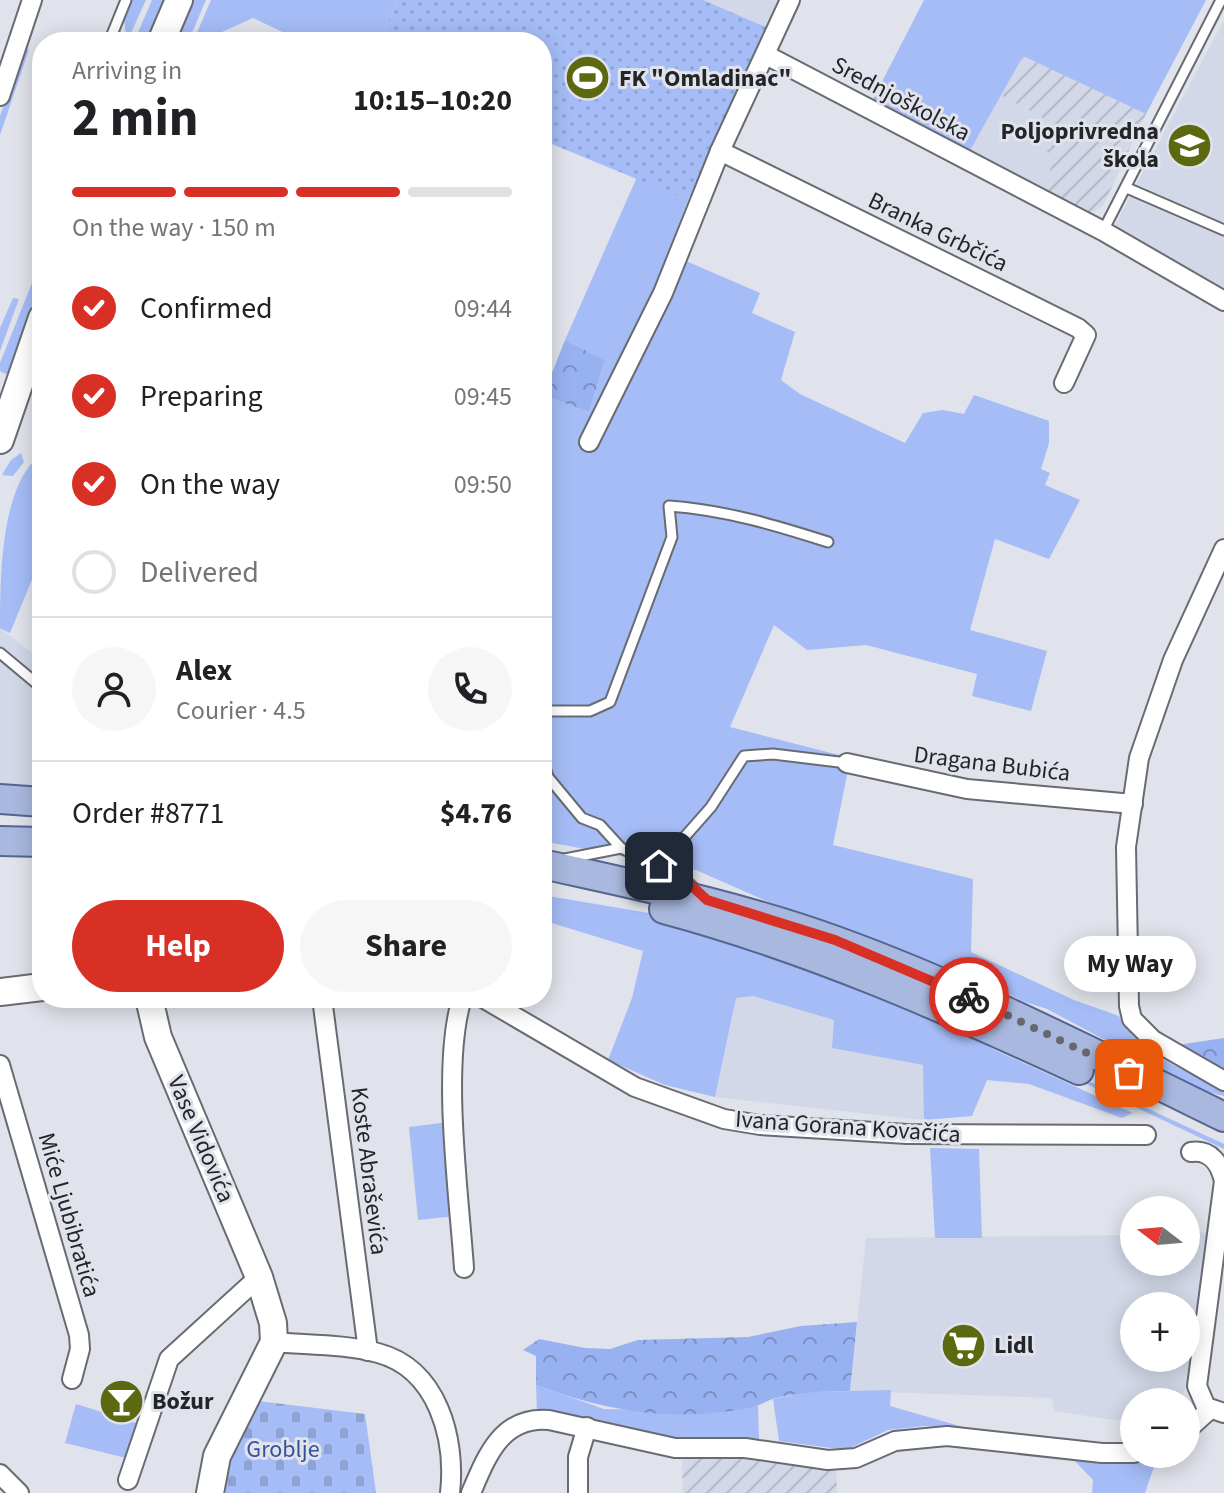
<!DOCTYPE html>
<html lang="en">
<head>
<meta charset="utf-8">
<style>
	body { margin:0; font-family:"Source Sans 3",sans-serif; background:#f6f6f6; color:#202124; height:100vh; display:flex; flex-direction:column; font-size:30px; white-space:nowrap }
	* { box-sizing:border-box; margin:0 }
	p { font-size:26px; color:#757577 }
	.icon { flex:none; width:44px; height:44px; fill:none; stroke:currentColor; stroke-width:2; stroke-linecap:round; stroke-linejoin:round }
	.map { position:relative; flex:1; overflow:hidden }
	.panel { position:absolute; left:32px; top:32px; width:520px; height:976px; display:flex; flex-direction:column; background:#fff; border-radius:32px; box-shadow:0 4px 20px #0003 }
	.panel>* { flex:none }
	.needle { width:52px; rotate:286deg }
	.controls { position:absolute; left:1120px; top:1196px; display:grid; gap:16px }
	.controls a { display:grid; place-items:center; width:80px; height:80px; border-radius:50%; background:#fff; box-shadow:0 4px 20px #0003; font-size:40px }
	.pin { position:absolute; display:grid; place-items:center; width:68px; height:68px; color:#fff; margin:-34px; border-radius:16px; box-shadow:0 4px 12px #0006 }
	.courier { position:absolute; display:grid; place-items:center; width:80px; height:80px; margin:-40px; border:6px solid #d93025; border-radius:50%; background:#fff; color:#222; box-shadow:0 2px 10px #0007 }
	.bubble { position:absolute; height:56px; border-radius:28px; background:#fff; box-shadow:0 4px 20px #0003; font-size:26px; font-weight:700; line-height:56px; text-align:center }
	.summary em { font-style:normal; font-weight:700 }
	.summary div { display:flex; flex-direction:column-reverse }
	.summary { display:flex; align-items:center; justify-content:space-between; height:136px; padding:0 40px }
	h1 { font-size:52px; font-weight:700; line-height:60px }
	.bar { display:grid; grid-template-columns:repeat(4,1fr); gap:12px 8px; align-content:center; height:96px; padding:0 40px }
	.bar i { height:10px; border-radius:6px; background:#e0e0e0 }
	.bar .selected { background:#d93025 }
	.bar p { grid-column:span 4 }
	.line { display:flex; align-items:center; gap:20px; padding:0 40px; border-top:2px solid #e0e0e0 }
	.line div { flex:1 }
	.round { display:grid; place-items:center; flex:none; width:84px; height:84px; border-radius:42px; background:#f6f6f6 }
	ol { padding:0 40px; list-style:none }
	li { display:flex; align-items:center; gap:24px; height:88px }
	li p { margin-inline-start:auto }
	li .icon { padding:8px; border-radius:50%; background:#d93025; color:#fff; stroke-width:4 }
	li:last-child { color:#757577 }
	li i { width:44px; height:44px; border:4px solid #e0e0e0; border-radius:50% }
	.action { display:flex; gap:16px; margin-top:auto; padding:16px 40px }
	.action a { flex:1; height:92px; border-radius:48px; background:#d93025; color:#fff; font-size:32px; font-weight:700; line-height:92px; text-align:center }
	.action a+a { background:#f6f6f6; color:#202124 }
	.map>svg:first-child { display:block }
</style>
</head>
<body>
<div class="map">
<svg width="1224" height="1493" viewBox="0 0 1224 1493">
	<defs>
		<pattern id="industrial-furrows" width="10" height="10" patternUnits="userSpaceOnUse" patternTransform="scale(2)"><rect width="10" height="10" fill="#d2d8e7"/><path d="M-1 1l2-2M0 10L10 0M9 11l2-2" fill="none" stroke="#b4b9c6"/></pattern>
		<pattern id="forest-crowns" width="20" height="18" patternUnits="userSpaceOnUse" patternTransform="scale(2)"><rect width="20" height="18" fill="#98b1f1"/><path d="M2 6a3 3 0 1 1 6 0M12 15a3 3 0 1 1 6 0" fill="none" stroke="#7c90c3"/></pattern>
		<pattern id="cemetery-stones" width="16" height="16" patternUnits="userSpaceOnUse" patternTransform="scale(2)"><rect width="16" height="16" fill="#a5bcf6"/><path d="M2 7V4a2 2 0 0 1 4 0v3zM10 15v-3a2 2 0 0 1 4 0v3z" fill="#8ea1d3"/></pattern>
		<pattern id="park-dots" width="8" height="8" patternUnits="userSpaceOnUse" patternTransform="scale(2)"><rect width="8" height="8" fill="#a5bcf6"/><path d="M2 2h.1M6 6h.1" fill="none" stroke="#8ea1d3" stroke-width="1.8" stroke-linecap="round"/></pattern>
	</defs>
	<rect width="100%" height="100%" fill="#e0e3eb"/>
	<g fill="#d2d8e7" fill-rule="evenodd">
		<path d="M703 0H780L768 28Z"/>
		<path d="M1224 20V289L1115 225Z"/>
		<path d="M1001 95 1054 123 1057 157 1041 190 968 154Z"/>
		<path d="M0 628 42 661V798L0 793Z"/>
		<path d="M753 996 835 1020 832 1048 924 1065V1120L715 1097 736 998Z"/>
		<path d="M1209 1232 1183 1402H1134V1423L1054 1411 1052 1398 850 1391 866 1238 1134 1235V1262H1186V1233ZM1134 1306H1186V1358H1134Z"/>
	</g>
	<g fill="url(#industrial-furrows)">
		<path d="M1023 56 1146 114 1103 206 1087 216 1041 190 1056 157 1042 149 1053 123 1001 95Z"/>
		<path d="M682 1456H749L836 1467 837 1493H683Z"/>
	</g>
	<g fill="#a5bcf6">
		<path d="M132 0H146L127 42 124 20Z"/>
		<path d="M152 0H165L147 42H134Z"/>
		<path d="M193 0H206L188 42H175Z"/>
		<path d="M211 0H397L380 42H304L253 18 222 32 218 42H193Z"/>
		<path d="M924 0H1206L1146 114 1023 56 968 154 872 101Z"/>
		<path d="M24 46 29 50 0 135V116Z"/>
		<path d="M637 177 688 200 639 329 652 338 686 261 760 293 752 313 795 332 781 380 800 394 905 443 923 413 943 410 964 414 974 395 1049 421V443L1041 469 1050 473 1045 485 1080 500 1049 559 995 539 970 630 1047 651 1031 711 972 696 977 674 866 645 807 650 774 625 730 727 839 755 833 766 848 770 833 845 973 879 971 952 1074 1000 1119 1016C1137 1053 1188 1073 1224 1088V1096L1199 1090 1047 1009 1022 1001 982 980 766 901 696 870 542 841 549 791 542 788V424L553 399 589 412 605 360 565 340Z"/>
		<path d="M42 258V288L8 375 0 371V363Z"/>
		<path d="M13 298 19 299 0 351V328Z"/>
		<path d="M21 453 24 462 13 476 2 475 11 460Z"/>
		<path d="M42 454V555L10 633 0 628C0 580 0 483 42 454Z"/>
		<path d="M542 895 655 914 920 1006 995 1050 1133 1113 1122 1118 1029 1084 987 1080 972 1116 924 1120 923 1065 832 1048 834 1020 753 996 736 998 715 1097 665 1085 608 1060 632 998 643 951 542 920Z"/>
		<path d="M1039 1058 1224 1144V1149L1038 1061Z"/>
		<path d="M449 1122 456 1216 418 1220 409 1127Z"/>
		<path d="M930 1148 979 1149 982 1238H935Z"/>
		<path d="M536 1385 604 1409 708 1411 758 1406 759 1439H661L537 1411Z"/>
		<path d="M891 1390 890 1406 970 1429 924 1426 888 1430 846 1450 779 1441 773 1399 808 1392Z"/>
		<path d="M76 1404 140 1424 130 1459 65 1443Z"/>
		<path d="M1157 1458 1145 1493H1092L1093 1480 1074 1460Z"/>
	</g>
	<g fill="url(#forest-crowns)">
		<path d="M565 340 605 360 589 412 553 399 542 424V398Z"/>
		<path d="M1224 1038V1070L1177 1045Z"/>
		<path d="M857 1322 850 1391C825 1391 801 1392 776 1398 768 1400 761 1405 753 1407 676 1423 608 1412 536 1385V1356L523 1350 539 1339 585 1348 610 1349 638 1340 748 1337 801 1326Z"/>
	</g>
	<path fill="url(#cemetery-stones)" d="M258 1401 365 1414 376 1493H223L227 1459Z"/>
	<path fill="url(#park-dots)" d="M397 0H703L768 28 688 200 542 140V42H380Z"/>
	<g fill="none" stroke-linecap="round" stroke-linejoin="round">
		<defs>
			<g id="lane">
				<path d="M109 42 126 0"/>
				<path d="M1127 188 1224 230"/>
				<path d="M1103 231 1221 0"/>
				<path d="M0 653 42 688"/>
				<path d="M542 715 549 711H590L610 702 672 537 669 506C725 510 775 525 828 542"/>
				<path d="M542 758 548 777 582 818 600 825 621 848 681 876 695 889"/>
				<path d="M565 859 621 848"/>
				<path d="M659 866 711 807 744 756 773 754 847 763"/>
			</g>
			<g id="street">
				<path d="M766 55 1103 231 1224 301"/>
				<path d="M0 96 32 0"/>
				<path d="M720 151 1078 328 1086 335 1064 383"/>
				<path d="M589 442 663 293 720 151 790 0"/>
				<path d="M1224 549 1173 660 1139 758 1126 847 1129 1006 1132 1019 1153 1040 1224 1081"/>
				<path d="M847 763 967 789 1133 804"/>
				<path d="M322 998 368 1351"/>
				<path d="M462 998C441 1066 459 1194 464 1268"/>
				<path d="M483 998 635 1087 724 1119 760 1125 907 1134 1146 1135"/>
				<path d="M0 1065 79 1335 80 1349 72 1379"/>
				<path d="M1191 1152C1211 1149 1220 1164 1224 1181L1197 1386 1206 1407 1224 1413"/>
				<path d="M274 1342C308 1345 345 1344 378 1353 438 1369 456 1439 450 1493"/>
				<path d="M1186 1431 1209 1410"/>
				<path d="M0 1474 19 1493"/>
				<path d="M128 1480 169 1359 259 1277"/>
				<path d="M471 1493C487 1455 502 1416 549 1420L675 1448H745L828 1460 856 1458 895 1441 947 1436 1102 1453H1134"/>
				<path d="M578 1493V1457L587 1427"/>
			</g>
			<g id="secondary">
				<path d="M161 42 179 0"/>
				<path d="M0 440 42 318"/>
				<path d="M0 992 42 987"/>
				<path d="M149 998 158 1037 259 1277 273 1323 274 1342 217 1456 210 1493"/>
			</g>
			<g id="primary">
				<path d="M0 799 42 802"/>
				<path d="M0 841 42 842"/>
				<path d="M542 864C641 886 740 906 836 941 969 989 1097 1055 1224 1117"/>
				<path d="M664 909C809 948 943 1007 1079 1070"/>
			</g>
		</defs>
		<use href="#lane" stroke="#686b72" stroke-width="13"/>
		<use href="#street" stroke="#686b72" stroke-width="22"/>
		<use href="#secondary" stroke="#686b72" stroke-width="30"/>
		<use href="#primary" stroke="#556590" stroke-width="32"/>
		<use href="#lane" stroke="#fff" stroke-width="9"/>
		<use href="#street" stroke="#fff" stroke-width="18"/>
		<use href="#secondary" stroke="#fff" stroke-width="26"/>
		<use href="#primary" stroke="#a9b8de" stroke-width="28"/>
	</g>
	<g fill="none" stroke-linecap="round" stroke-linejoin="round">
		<path stroke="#66686c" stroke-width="8" stroke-dasharray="0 14.4" d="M969 997 1129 1073"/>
		<path stroke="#d93025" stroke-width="10" d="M659 866 681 876 707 900 835 940 969 997"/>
	</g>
	<defs>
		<symbol id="stadium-disc" viewBox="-11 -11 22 22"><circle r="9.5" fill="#5d6910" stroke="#e0e3eb"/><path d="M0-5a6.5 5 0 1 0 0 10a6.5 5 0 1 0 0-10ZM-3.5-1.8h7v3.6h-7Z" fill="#fff"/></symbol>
		<symbol id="school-disc" viewBox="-11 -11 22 22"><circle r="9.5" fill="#5d6910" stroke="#e0e3eb"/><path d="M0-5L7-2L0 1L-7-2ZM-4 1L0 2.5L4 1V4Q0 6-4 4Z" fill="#fff"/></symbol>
		<symbol id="supermarket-disc" viewBox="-11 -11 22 22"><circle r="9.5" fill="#5d6910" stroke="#e0e3eb"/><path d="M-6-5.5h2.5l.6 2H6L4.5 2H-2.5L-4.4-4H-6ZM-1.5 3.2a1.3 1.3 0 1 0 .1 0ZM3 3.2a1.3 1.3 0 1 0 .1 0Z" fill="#fff"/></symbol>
		<symbol id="bar-disc" viewBox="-11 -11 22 22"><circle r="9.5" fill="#5d6910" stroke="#e0e3eb"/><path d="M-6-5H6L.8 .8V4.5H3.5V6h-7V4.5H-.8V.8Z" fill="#fff"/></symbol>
	</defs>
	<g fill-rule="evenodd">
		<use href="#stadium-disc" x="562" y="52" width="51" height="51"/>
		<use href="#school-disc" x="1164" y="120" width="51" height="51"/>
		<use href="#supermarket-disc" x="938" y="1320" width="51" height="51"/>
		<use href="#bar-disc" x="96" y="1376" width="51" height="51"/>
	</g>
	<g text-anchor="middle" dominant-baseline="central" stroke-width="6" stroke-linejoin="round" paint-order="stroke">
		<g font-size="24" font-weight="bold" fill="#242528" stroke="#e0e3eb" text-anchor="start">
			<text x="619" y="78">FK "Omladinac"</text>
			<text x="1159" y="131" text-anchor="end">Poljoprivredna<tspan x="1159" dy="28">škola</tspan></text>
			<text x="994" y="1345">Lidl</text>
			<text x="152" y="1401">Božur</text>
		</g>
		<g font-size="24" fill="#242528" stroke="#e0e3eb">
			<text transform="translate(901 99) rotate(28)">Srednjoškolska</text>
			<text transform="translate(938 232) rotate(26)">Branka Grbčića</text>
			<text transform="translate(992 764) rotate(7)">Dragana Bubića</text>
			<text transform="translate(848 1127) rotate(4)">Ivana Gorana Kovačića</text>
			<text transform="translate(201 1139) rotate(67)">Vase Vidovića</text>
			<text transform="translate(369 1171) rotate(83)">Koste Abraševića</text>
			<text transform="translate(69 1215) rotate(74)">Miće Ljubibratića</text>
		</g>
		<g font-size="24" fill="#38519c" stroke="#e0e3eb">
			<text x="283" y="1449">Groblje</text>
		</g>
	</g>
</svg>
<div class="controls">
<a><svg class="needle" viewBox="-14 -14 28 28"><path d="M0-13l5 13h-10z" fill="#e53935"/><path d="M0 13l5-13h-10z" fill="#757577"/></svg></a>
<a>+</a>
<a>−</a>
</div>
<div class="pin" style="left:1129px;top:1073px;background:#ea580c"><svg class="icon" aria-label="bag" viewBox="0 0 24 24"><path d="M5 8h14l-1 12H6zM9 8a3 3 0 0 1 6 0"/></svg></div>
<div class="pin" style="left:659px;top:866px;background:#1f2937"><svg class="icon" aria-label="home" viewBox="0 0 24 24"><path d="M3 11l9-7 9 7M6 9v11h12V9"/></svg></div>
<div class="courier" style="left:969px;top:997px"><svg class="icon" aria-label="bike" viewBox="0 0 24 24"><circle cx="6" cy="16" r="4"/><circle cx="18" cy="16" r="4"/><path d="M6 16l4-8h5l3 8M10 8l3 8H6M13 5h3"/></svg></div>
<div class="bubble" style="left:1064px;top:936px;width:132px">My Way</div>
<section class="panel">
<div class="summary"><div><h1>2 min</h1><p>Arriving in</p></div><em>10:15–10:20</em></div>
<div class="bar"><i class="selected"></i><i class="selected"></i><i class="selected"></i><i></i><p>On the way · 150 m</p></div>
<ol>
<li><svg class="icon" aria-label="check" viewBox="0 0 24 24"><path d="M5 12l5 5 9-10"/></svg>Confirmed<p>09:44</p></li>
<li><svg class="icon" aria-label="check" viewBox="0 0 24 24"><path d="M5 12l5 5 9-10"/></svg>Preparing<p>09:45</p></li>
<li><svg class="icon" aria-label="check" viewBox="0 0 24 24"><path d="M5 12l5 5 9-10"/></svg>On the way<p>09:50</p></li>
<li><i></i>Delivered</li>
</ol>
<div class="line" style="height:144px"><a class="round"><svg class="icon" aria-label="person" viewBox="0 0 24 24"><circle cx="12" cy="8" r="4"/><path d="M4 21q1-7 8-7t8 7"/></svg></a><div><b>Alex</b><p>Courier · 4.5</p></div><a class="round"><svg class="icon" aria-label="phone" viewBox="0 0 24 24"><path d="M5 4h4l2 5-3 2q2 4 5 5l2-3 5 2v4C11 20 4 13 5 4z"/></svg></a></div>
<div class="line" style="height:104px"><div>Order #8771</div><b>$4.76</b></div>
<div class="action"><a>Help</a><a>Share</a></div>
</section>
</div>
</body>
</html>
